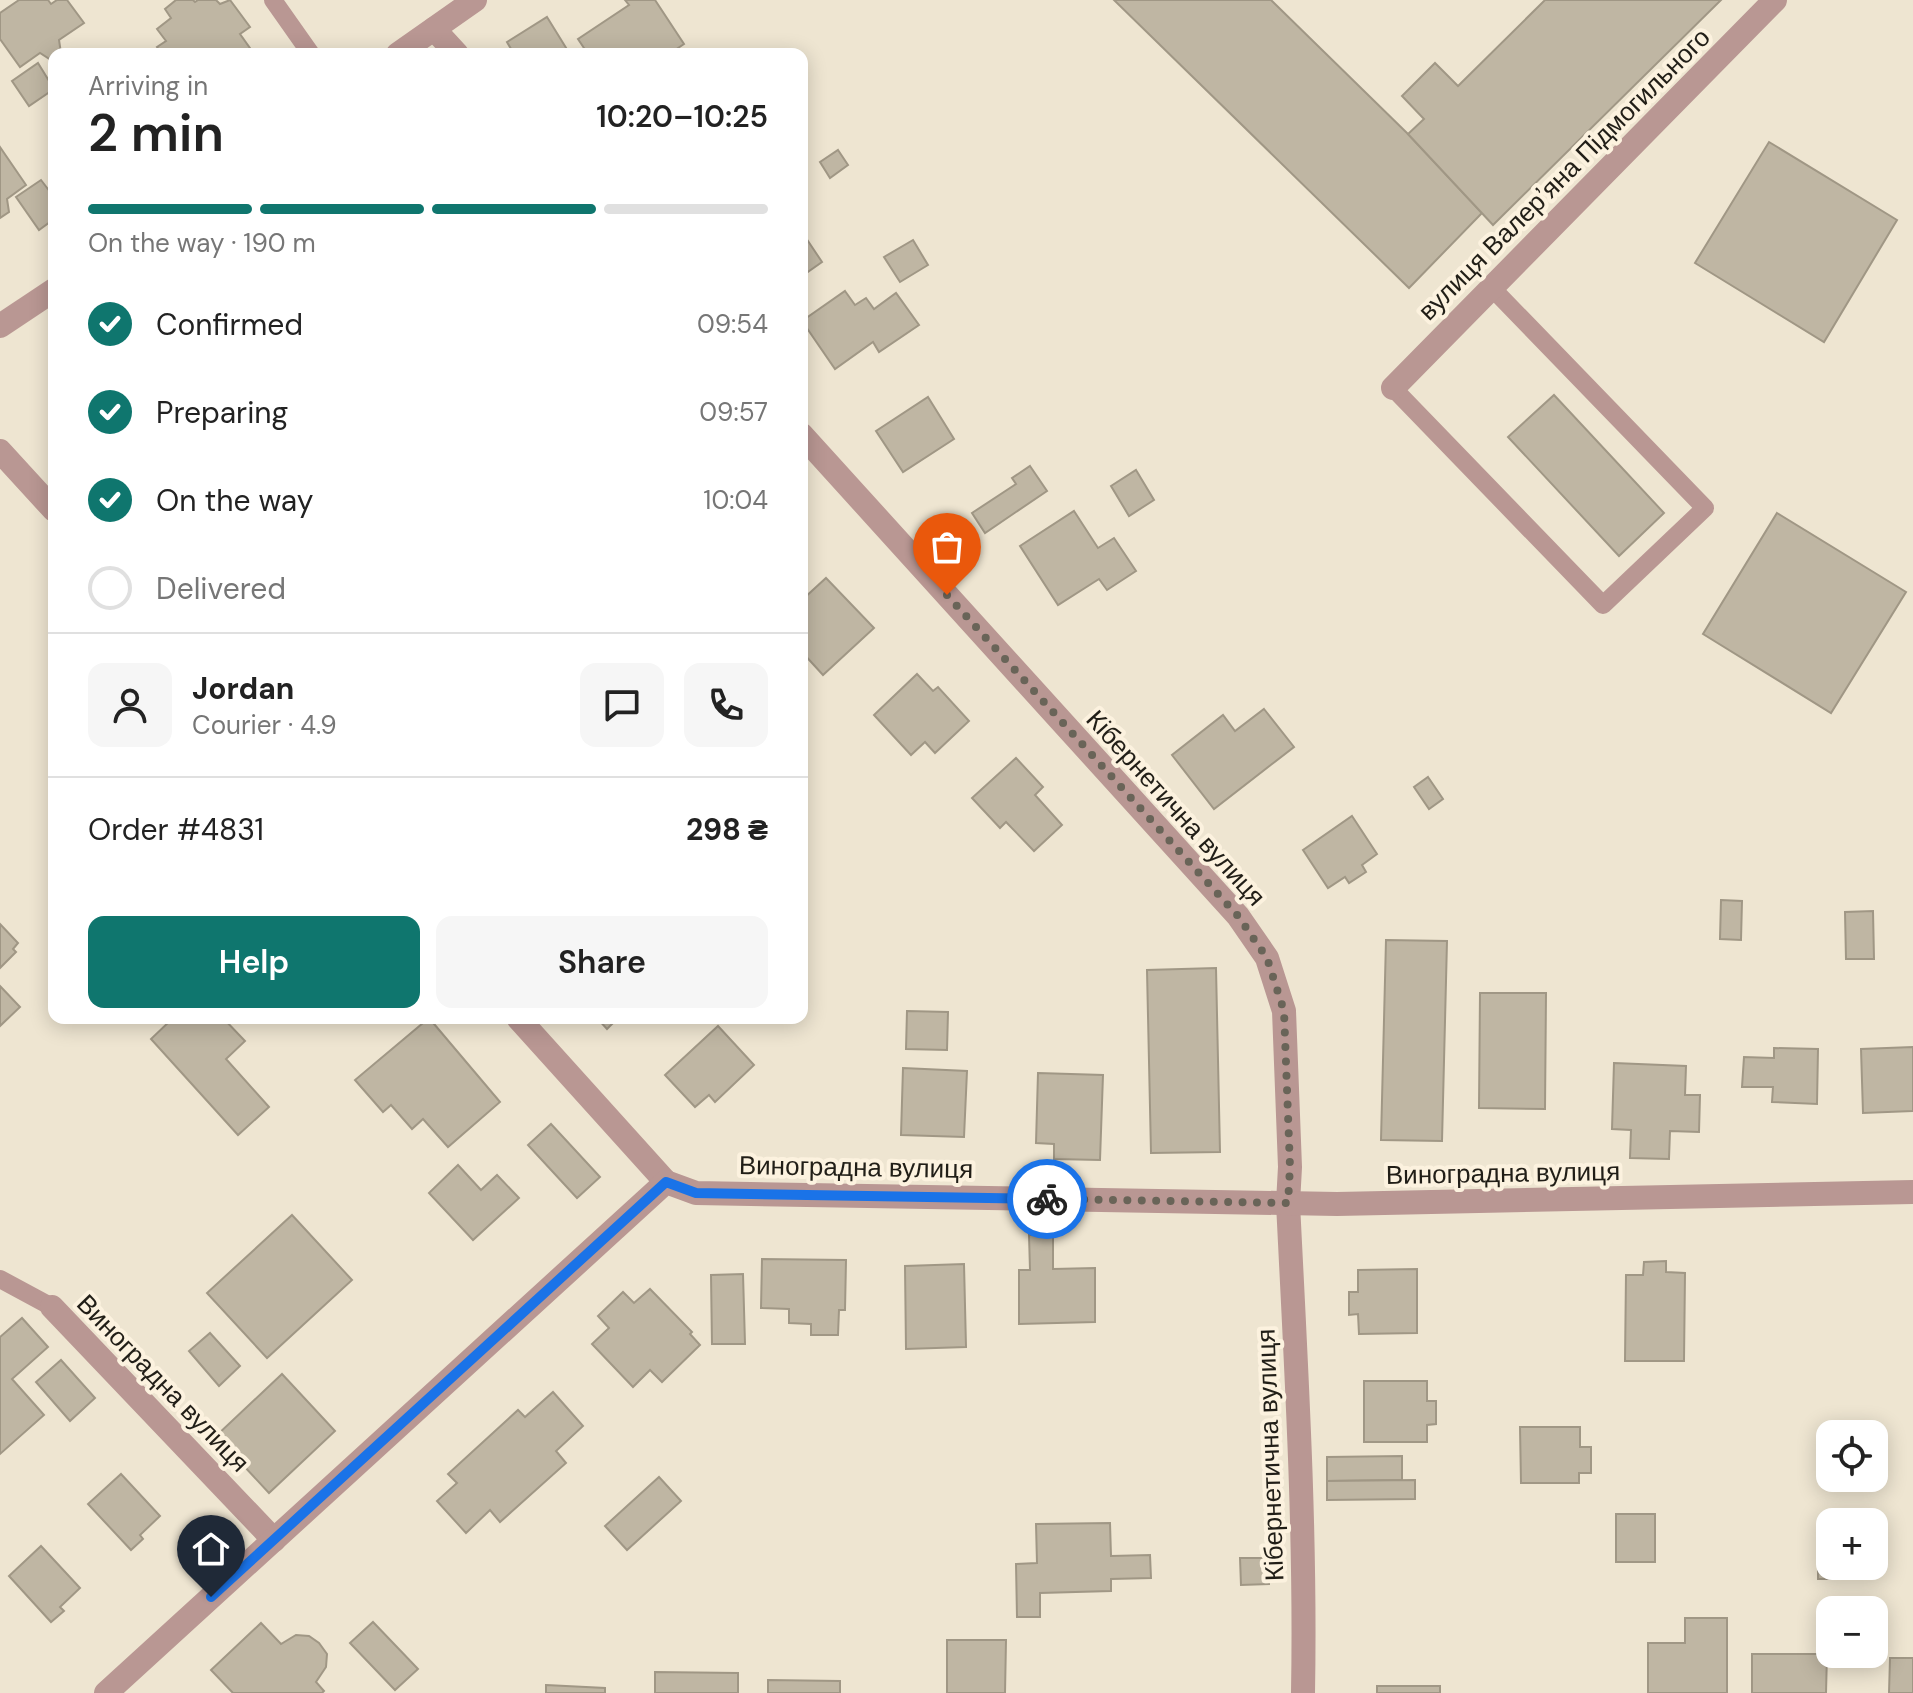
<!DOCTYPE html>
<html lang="en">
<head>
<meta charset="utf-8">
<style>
	body { margin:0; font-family:"DM Sans",sans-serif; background:#f6f6f6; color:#222; height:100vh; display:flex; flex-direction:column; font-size:30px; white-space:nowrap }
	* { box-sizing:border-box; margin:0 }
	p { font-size:26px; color:#767676 }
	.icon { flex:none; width:44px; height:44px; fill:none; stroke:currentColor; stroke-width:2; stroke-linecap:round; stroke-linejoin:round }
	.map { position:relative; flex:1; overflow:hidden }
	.sheet { position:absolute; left:48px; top:48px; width:760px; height:976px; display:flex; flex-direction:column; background:#fff; border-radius:16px; box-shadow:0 4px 20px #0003 }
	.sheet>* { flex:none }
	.buttons { position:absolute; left:1816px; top:1420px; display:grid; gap:16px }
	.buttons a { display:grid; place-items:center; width:72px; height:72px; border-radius:16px; background:#fff; box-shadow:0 4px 20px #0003; font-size:40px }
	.pin { position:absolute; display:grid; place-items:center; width:68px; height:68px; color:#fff; margin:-82px -34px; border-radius:50% 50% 50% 0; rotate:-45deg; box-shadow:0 0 8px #0007 }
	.pin .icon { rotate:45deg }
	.courier { position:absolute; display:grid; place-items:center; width:80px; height:80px; margin:-40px; border:6px solid #1a73e8; border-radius:50%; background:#fff; color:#222; box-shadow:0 2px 10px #0007 }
	.headline em { font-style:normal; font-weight:600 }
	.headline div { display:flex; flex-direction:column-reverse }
	.headline { display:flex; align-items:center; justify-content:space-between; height:136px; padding:0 40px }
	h1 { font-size:52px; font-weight:600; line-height:60px }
	.bar { display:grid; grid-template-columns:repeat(4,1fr); gap:12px 8px; align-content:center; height:96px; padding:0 40px }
	.bar i { height:10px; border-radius:6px; background:#e0e0e0 }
	.bar .selected { background:#0f766e }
	.bar p { grid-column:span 4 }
	.line { display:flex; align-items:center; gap:20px; padding:0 40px; border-top:2px solid #e0e0e0 }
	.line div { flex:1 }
	.round { display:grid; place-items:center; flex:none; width:84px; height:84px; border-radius:16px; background:#f6f6f6 }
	ol { padding:0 40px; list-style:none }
	li { display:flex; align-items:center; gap:24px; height:88px }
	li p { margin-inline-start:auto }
	li .icon { padding:8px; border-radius:50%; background:#0f766e; color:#fff; stroke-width:4 }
	li:last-child { color:#767676 }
	li i { width:44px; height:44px; border:4px solid #e0e0e0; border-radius:50% }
	.action { display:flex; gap:16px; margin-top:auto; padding:16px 40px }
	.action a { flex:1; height:92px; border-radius:16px; background:#0f766e; color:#fff; font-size:32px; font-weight:600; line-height:92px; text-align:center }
	.action a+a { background:#f6f6f6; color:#222 }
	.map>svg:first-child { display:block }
</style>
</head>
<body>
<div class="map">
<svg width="1913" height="1693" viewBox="0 0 1913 1693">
	<rect width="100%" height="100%" fill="#eee5d1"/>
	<g fill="#bfb6a3" stroke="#a09785" stroke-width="2">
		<path d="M19 0H48L51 4 57 0H67L84 23 59 40 61 53 54 54 51 60 40 53 20 67 0 39V13Z"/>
		<path d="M176 0H193L195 2 198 0H216L220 4 230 0 250 27 240 34 252 51 249 54H162L157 47 166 41 157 29 171 18 165 9Z"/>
		<path d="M625 0H655L684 44 669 54H588L578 39 629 5Z"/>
		<path d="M1114 0H1271L1408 134 1482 213 1409 288Z"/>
		<path d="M1545 0H1721L1493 225 1408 134 1424 119 1402 96 1435 63 1458 86Z"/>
		<path d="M547 17 568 51 564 54H514L507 42Z"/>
		<path d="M38 63 54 89 29 106 12 81Z"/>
		<path d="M1769 142 1897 220 1824 342 1695 263Z"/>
		<path d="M0 147 26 185 7 199 9 212 0 218Z"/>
		<path d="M838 150 848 165 830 178 820 162Z"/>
		<path d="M41 180 54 197V219L39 230 16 197Z"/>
		<path d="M806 238 822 262 802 276V240Z"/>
		<path d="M913 240 928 265 900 282 884 257Z"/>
		<path d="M845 291 855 305 866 298 874 309 896 293 919 325 879 352 873 342 835 369 802 321Z"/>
		<path d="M1554 395 1664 513 1619 556 1508 437Z"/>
		<path d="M928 397 954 439 903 472 876 431Z"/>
		<path d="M1030 466 1047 491 985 533 972 513 1016 484 1012 478Z"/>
		<path d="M1136 470 1154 500 1129 516 1111 486Z"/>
		<path d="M1074 511 1098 548 1114 538 1136 571 1107 590 1099 579 1058 605 1020 546Z"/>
		<path d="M1777 513 1906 592 1831 713 1703 634Z"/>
		<path d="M826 578 874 628 823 675 802 652V600Z"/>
		<path d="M917 674 933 691 938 687 969 721 935 753 925 742 911 755 874 715Z"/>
		<path d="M1264 709 1294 747 1214 809 1172 755 1223 715 1235 731Z"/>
		<path d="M1016 758 1043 787 1035 795 1062 825 1034 851 1006 822 1000 828 972 798Z"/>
		<path d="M1428 777 1443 799 1429 809 1414 787Z"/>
		<path d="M1352 816 1377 854 1362 865 1366 872 1349 883 1345 877 1328 888 1303 850Z"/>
		<path d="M1721 900 1742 901 1741 940 1720 939Z"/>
		<path d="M1873 911 1874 959H1846L1845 912Z"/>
		<path d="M0 924 18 943 13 949 16 952 0 968Z"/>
		<path d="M1386 940 1447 941 1442 1141 1381 1140Z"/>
		<path d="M1216 968 1220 1152 1151 1153 1147 970Z"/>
		<path d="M0 986 20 1007 0 1026Z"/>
		<path d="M1480 993H1546L1545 1109 1479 1108Z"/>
		<path d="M907 1011 948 1012 947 1050 906 1049Z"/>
		<path d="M173 1018H223L245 1041 226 1059 269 1107 238 1135 151 1039Z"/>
		<path d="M429 1018 500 1102 448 1147 423 1119 412 1129 391 1105 383 1112 355 1080Z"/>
		<path d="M597 1018H618L607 1029Z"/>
		<path d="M718 1026 754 1065 715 1102 709 1095 695 1107 665 1075Z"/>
		<path d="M1913 1047V1111L1863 1113 1861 1049Z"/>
		<path d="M1774 1048 1818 1049 1817 1104 1772 1102 1773 1087H1742L1744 1057 1774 1058Z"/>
		<path d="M1614 1063 1686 1066 1685 1095H1700L1699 1132 1670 1131 1669 1159 1630 1158 1631 1130 1612 1129Z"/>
		<path d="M903 1068 967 1071 964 1137 901 1135Z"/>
		<path d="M1038 1073 1103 1075 1100 1160 1054 1159V1144L1036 1143Z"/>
		<path d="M551 1124 600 1177 577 1198 528 1145Z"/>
		<path d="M458 1165 481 1190 497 1175 519 1198 473 1240 429 1193Z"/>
		<path d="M292 1215 352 1280 267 1358 207 1293Z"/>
		<path d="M1029 1235H1053V1269L1095 1268V1322L1019 1324V1270H1030Z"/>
		<path d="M762 1259 846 1260 845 1310H839L838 1335H811V1324L789 1323V1309L761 1308Z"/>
		<path d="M1666 1261V1272L1685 1273 1684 1361H1625L1626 1275H1643L1644 1262Z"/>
		<path d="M964 1264 966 1347 906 1349 905 1266Z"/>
		<path d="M1417 1269V1333L1359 1334 1358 1314 1349 1315V1292H1358V1270Z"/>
		<path d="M743 1274 745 1344H712L711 1275Z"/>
		<path d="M650 1289 692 1332 690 1334 700 1345 662 1382 650 1370 633 1387 592 1344 609 1328 598 1316 623 1292 634 1303Z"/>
		<path d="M22 1318 48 1347 12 1379 44 1415 0 1454V1337Z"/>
		<path d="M210 1333 240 1366 219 1386 189 1351Z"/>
		<path d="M61 1360 95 1398 70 1421 36 1382Z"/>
		<path d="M282 1374 335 1431 269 1493 216 1436Z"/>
		<path d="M1364 1381H1427V1401H1436V1424L1427 1425V1442H1364Z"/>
		<path d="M553 1392 583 1426 556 1451 566 1463 500 1522 490 1510 466 1533 437 1501 457 1483 448 1474 518 1410 525 1417Z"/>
		<path d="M1520 1427H1580V1447H1591V1473H1579V1483H1521Z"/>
		<path d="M1402 1456V1480L1327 1481V1457Z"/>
		<path d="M121 1474 160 1516 140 1535 143 1539 131 1550 88 1504Z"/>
		<path d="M659 1477 681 1501 627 1550 605 1526Z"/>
		<path d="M1415 1480V1499L1327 1500V1481Z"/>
		<rect x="1616" y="1514" width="39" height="48"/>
		<path d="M1110 1523 1111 1556 1150 1555 1151 1578 1111 1579V1591L1040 1593V1617H1017L1016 1564 1037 1563 1036 1524Z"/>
		<path d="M1818 1536H1830V1566H1849V1579H1818Z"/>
		<path d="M41 1546 80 1588 60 1607 64 1611 51 1622 9 1576Z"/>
		<path d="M1240 1558H1269V1584L1241 1585Z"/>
		<path d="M1685 1618H1727V1693H1648V1643H1685Z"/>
		<path d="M373 1622 418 1669 395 1690 350 1643Z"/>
		<path d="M261 1623 281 1644 296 1635 309 1636 319 1643 327 1654 326 1667 316 1682 324 1691 322 1693H233L211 1670Z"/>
		<path d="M947 1640H1006L1005 1693H947Z"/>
		<path d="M1752 1654H1827L1826 1693H1752Z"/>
		<path d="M1890 1658H1913V1693H1889Z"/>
		<path d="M655 1672 738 1673V1693H655Z"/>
		<path d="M768 1680 840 1681V1693H768Z"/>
		<path d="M546 1685 605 1688V1693H546Z"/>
		<rect x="1377" y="1686" width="63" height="7"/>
	</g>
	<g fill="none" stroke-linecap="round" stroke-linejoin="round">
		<g stroke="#b99793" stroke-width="18">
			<path d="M273 0 311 54"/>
			<path d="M1393 388 1603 605 1705 508 1492 288"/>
			<path d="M0 1279 52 1307"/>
		</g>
		<g stroke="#b99793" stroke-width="24">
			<path d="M434 29 457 54"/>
			<path d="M398 54 475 0"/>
			<path d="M0 326 54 290"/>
			<path d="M1393 388 1775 0"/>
			<path d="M802 435 1238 916 1267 958 1284 1011 1290 1167 1288 1203C1296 1366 1306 1530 1303 1693"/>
			<path d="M0 451 54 510"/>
			<path d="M518 1018 666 1182"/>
			<path d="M52 1307 274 1540"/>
			<path d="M106 1693 666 1182 696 1193 1337 1204 1913 1192"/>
		</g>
	</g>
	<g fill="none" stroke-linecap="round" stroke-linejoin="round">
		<path stroke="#696458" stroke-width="8" stroke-dasharray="0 14.4" d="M947 595 1238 916 1267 958 1284 1011 1290 1167 1288 1203 1047 1199"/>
		<path stroke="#1a73e8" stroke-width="10" d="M211 1597 666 1182 696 1193 1047 1199"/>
	</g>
	<g text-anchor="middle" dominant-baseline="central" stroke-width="8" stroke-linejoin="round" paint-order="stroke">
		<g font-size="26" fill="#211e17" stroke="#fcf2df">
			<text transform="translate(1564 174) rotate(-45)">вулиця Валерʼяна Підмогильного</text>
			<text transform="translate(1176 808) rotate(48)">Кібернетична вулиця</text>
			<text transform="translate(856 1167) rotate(1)">Виноградна вулиця</text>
			<text transform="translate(1503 1173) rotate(-1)">Виноградна вулиця</text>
			<text transform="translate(163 1383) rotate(46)">Виноградна вулиця</text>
			<text transform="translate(1270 1455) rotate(-92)">Кібернетична вулиця</text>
		</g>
	</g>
</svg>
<div class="buttons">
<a><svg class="icon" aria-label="locate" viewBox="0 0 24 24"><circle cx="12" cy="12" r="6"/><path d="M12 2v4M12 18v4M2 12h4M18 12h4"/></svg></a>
<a>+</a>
<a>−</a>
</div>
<div class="pin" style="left:947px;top:595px;background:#ea580c"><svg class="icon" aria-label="bag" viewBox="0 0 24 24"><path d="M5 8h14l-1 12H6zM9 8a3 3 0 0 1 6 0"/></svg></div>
<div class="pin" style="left:211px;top:1597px;background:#1f2937"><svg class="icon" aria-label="home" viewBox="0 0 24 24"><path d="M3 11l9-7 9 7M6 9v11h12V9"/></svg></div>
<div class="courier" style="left:1047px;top:1199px"><svg class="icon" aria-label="bike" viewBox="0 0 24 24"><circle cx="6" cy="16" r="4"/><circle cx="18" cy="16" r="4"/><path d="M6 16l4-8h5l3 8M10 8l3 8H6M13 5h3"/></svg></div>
<section class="sheet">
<div class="headline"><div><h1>2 min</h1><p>Arriving in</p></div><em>10:20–10:25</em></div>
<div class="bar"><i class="selected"></i><i class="selected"></i><i class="selected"></i><i></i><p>On the way · 190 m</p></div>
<ol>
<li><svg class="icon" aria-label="check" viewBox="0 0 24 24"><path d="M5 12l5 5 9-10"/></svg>Confirmed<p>09:54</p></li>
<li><svg class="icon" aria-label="check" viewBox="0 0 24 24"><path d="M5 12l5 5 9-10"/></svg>Preparing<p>09:57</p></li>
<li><svg class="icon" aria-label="check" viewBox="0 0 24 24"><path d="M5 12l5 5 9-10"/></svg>On the way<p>10:04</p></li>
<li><i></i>Delivered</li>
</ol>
<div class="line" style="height:144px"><a class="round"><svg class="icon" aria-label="person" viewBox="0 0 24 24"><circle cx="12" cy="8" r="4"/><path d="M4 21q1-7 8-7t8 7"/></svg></a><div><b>Jordan</b><p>Courier · 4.9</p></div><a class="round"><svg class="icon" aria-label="chat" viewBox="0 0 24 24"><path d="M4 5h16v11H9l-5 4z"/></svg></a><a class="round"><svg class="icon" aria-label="phone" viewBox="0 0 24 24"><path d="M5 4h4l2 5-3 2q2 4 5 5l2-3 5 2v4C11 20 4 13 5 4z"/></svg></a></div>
<div class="line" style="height:104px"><div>Order #4831</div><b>298 ₴</b></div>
<div class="action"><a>Help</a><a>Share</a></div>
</section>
</div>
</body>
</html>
